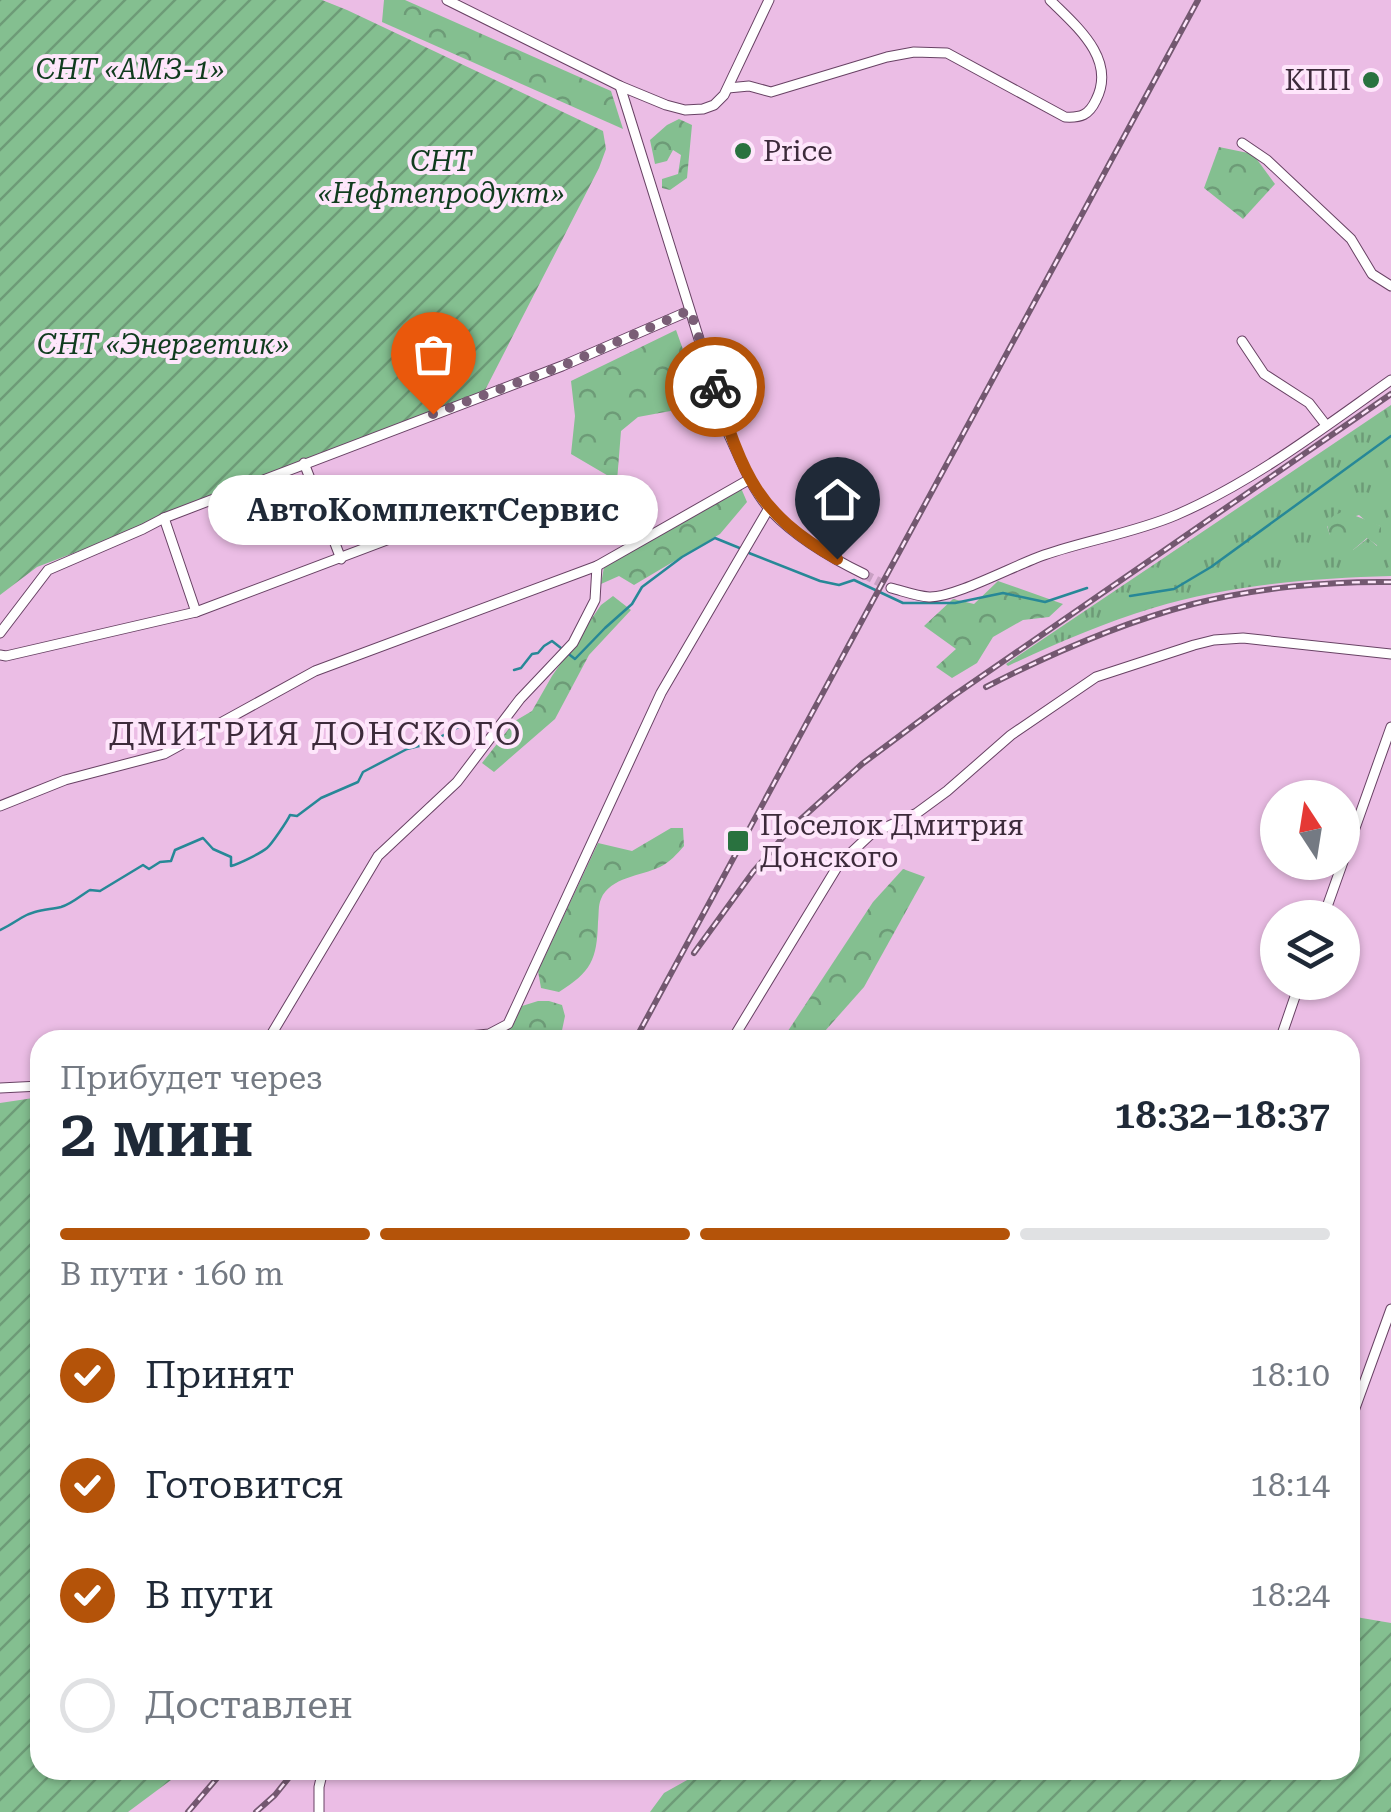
<!DOCTYPE html>
<html lang="ru">
<head>
<meta charset="utf-8">
<style>
	body { margin:0; font-family:"Roboto Serif",serif; background:#f6f6f7; color:#1f2937; height:100vh; display:flex; flex-direction:column; font-size:38px; white-space:nowrap }
	* { box-sizing:border-box; margin:0 }
	p { font-size:32px; color:#747a83 }
	.icon { flex:none; width:55px; height:55px; fill:none; stroke:currentColor; stroke-width:2; stroke-linecap:round; stroke-linejoin:round }
	.map { position:relative; flex:1; overflow:hidden }
	.details { position:absolute; left:30px; top:1030px; width:1330px; height:750px; display:flex; flex-direction:column; background:#fff; border-radius:30px; box-shadow:0 2px 8px #0004 }
	.details>* { flex:none }
	.needle { width:65px; rotate:348deg }
	.controls { position:absolute; left:1260px; top:780px; display:grid; gap:20px }
	.controls a { display:grid; place-items:center; width:100px; height:100px; border-radius:50%; background:#fff; box-shadow:0 2px 8px #0004; font-size:50px }
	.pin { position:absolute; display:grid; place-items:center; width:85px; height:85px; color:#fff; margin:-102px -42px; border-radius:50% 50% 50% 0; rotate:-45deg; box-shadow:0 0 10px #0007 }
	.pin .icon { rotate:45deg }
	.courier { position:absolute; display:grid; place-items:center; width:100px; height:100px; margin:-50px; border:8px solid #b45309; border-radius:50%; background:#fff; color:#222; box-shadow:0 2px 12px #0007 }
	.bubble { position:absolute; height:70px; border-radius:35px; background:#fff; box-shadow:0 2px 8px #0004; font-size:32px; font-weight:600; line-height:70px; text-align:center }
	.head em { font-style:normal; font-weight:600 }
	.head div { display:flex; flex-direction:column-reverse }
	.head { display:flex; align-items:center; justify-content:space-between; height:170px; padding:0 30px }
	h1 { font-size:65px; font-weight:600; line-height:75px }
	.bar { display:grid; grid-template-columns:repeat(4,1fr); gap:15px 10px; align-content:center; height:120px; padding:0 30px }
	.bar i { height:12px; border-radius:8px; background:#e0e1e3 }
	.bar .current { background:#b45309 }
	.bar p { grid-column:span 4 }
	ol { padding:0 30px; list-style:none }
	li { display:flex; align-items:center; gap:30px; height:110px }
	li p { margin-inline-start:auto }
	li .icon { padding:10px; border-radius:50%; background:#b45309; color:#fff; stroke-width:4 }
	li:last-child { color:#747a83 }
	li i { width:55px; height:55px; border:5px solid #e0e1e3; border-radius:50% }
	.map>svg:first-child { display:block }
</style>
</head>
<body>
<div class="map">
<svg width="1391" height="1812" viewBox="0 0 1391 1812">
	<defs>
		<pattern id="grass-tufts" width="24" height="20" patternUnits="userSpaceOnUse" patternTransform="scale(2.5)"><rect width="24" height="20" fill="#84bf90"/><path d="M3 7l-1-3M5 7V3M7 7l1-3M15 17l-1-3M17 17v-4M19 17l1-3" fill="none" stroke="#6d9b77"/></pattern>
		<pattern id="forest-crowns" width="20" height="18" patternUnits="userSpaceOnUse" patternTransform="scale(2.5)"><rect width="20" height="18" fill="#84bf90"/><path d="M2 6a3 3 0 1 1 6 0M12 15a3 3 0 1 1 6 0" fill="none" stroke="#6d9b77"/></pattern>
		<pattern id="garden-furrows" width="10" height="10" patternUnits="userSpaceOnUse" patternTransform="scale(2.5)"><rect width="10" height="10" fill="#84bf90"/><path d="M-1 1l2-2M0 10L10 0M9 11l2-2" fill="none" stroke="#6d9b77"/></pattern>
	</defs>
	<rect width="100%" height="100%" fill="#ebbde5"/>
	<path fill="url(#grass-tufts)" fill-rule="evenodd" d="M1391 405V576C1312 578 1229 585 1153 608 1103 623 1055 644 1008 666L1006 664ZM1359 515 1367 522 1380 526 1377 546 1368 538 1353 550 1330 535 1327 526Z"/>
	<g fill="url(#forest-crowns)">
		<path d="M384 0H405L611 91 623 129 382 22Z"/>
		<path d="M679 119 692 125 687 178 670 190 662 188V179L678 174 681 155 673 150 667 161 655 164 650 140 667 125Z"/>
		<path d="M1219 147 1253 154 1275 184 1243 219 1204 188Z"/>
		<path d="M676 330 703 405 638 417 621 431 617 481 571 454 575 416 571 381Z"/>
		<path d="M741 488 747 502 720 534 634 585 619 576 601 584 604 567Z"/>
		<path d="M1342 512C1357 515 1367 521 1381 526V535L1378 546 1367 538 1353 550 1350 558C1333 551 1332 542 1327 525L1333 516Z"/>
		<path d="M998 581 1063 604 1049 617 1023 620 993 637 977 663 952 678 936 667 956 649 924 626 953 599 974 604Z"/>
		<path d="M613 596 631 610 589 655 555 719 494 772 482 763 515 721 532 711 552 676 601 605Z"/>
		<path d="M671 828H683L684 846C677 854 670 862 660 867 641 876 610 877 601 899 598 905 599 915 598 922 597 960 591 972 559 992L541 988 538 971 598 843 632 851Z"/>
		<path d="M903 869 925 877 864 987 817 1040H782L873 902Z"/>
		<path d="M538 1001H549L562 1005 565 1016 560 1040H498V1036L514 1023 522 1006Z"/>
	</g>
	<g fill="url(#garden-furrows)">
		<path d="M0 0H322L347 10 603 131 606 149 599 168 481 398 37 567 0 595Z"/>
		<path d="M40 1097V1770H176L171 1780 128 1812H0V1103Z"/>
		<path d="M1350 1616 1391 1623V1812H650L664 1793 705 1770H1350Z"/>
	</g>
	<g fill="none" stroke-linecap="round" stroke-linejoin="round">
		<g stroke="#278897" stroke-width="2.5">
			<path d="M749 553 820 581 839 585 854 580 903 603H955L1003 593 1045 602 1087 588"/>
			<path d="M1130 596 1174 589 1211 567 1391 436"/>
			<path d="M514 670 521 668 532 654 538 653 544 646 552 641 575 659 605 628 632 604 642 587 682 557 715 538 742 549"/>
			<path d="M0 930C9 926 13 923 21 918 33 910 48 910 61 907 72 904 81 895 90 890L100 891 143 865 149 869 160 862 171 861 175 850 203 838 213 849 231 857V866C239 864 261 853 267 848 271 845 288 820 290 815L297 816 321 798 358 782 363 772 407 749 427 744 468 722"/>
		</g>
		<path stroke="#c8a0c3" stroke-width="9" stroke-dasharray="9 4.5" stroke-linecap="butt" d="M864 574 891 588"/>
		<defs>
			<g id="minor">
				<path d="M447 0 620 86 666 105 685 110 703 109 714 105 724 95 769 0"/>
				<path d="M620 86 729 435C741 461 752 490 772 512 797 538 831 558 864 574"/>
				<path d="M728 88 749 86 771 92 887 57 914 52 947 53 1065 117C1081 118 1089 115 1096 100 1117 59 1076 26 1050 0"/>
				<path d="M1242 143 1267 160 1351 239 1372 274 1391 286"/>
				<path d="M1242 341 1264 374 1309 403 1326 425"/>
				<path d="M304 463 341 559"/>
				<path d="M164 518 196 612"/>
				<path d="M891 588C903 591 916 596 929 597 954 598 1015 565 1044 555 1087 540 1134 533 1176 515 1253 482 1323 428 1391 380"/>
				<path d="M0 633 48 570 143 529 164 518 562 366 689 311"/>
				<path d="M0 655 6 656 196 612 535 484"/>
				<path d="M0 806 65 780 164 754 315 671 597 566 750 479"/>
				<path d="M1323 918 1391 727"/>
				<path d="M268 1040 378 856 457 782 520 699 573 643 595 600 597 566"/>
				<path d="M431 1040 489 1034 508 1024 661 693 769 508"/>
				<path d="M732 1040 839 864 871 834 917 813 947 791 1011 735 1096 677 1194 645 1214 640 1243 638 1391 654"/>
				<path d="M1280 1040 1300 982"/>
				<path d="M0 1088 40 1086"/>
				<path d="M1350 1422 1391 1309"/>
				<path d="M319 1812V1787L323 1770"/>
			</g>
		</defs>
		<use href="#minor" stroke="#684264" stroke-width="11"/>
		<use href="#minor" stroke="#fff" stroke-width="9"/>
		<defs>
			<g id="rail">
				<path d="M986 687C1052 653 1121 623 1193 604 1254 588 1328 581 1391 582"/>
				<path d="M694 953 753 872 791 828 862 764 953 696 1391 394"/>
				<path d="M635 1040 1198 0"/>
				<path d="M188 1812 224 1770"/>
				<path d="M256 1812 275 1795 295 1770"/>
			</g>
		</defs>
		<use href="#rail" stroke="#735870" stroke-width="6"/>
		<use href="#rail" stroke="#fee6fb" stroke-width="2.5" stroke-dasharray="8" stroke-linecap="butt"/>
	</g>
	<g fill="none" stroke-linecap="round" stroke-linejoin="round">
		<path stroke="#7a5e76" stroke-width="10" stroke-dasharray="0 18" d="M433 414 562 366 690 310 715 387"/>
		<path stroke="#b45309" stroke-width="12" d="M715 387C743 473 754 511 837 559"/>
	</g>
	<g fill="#29723f" stroke="#fee6fb" stroke-width="4">
		<circle cx="1371" cy="80" r="10"/>
		<circle cx="743" cy="151" r="10"/>
		<rect x="726" y="829" width="24" height="24" rx="5"/>
	</g>
	<g text-anchor="middle" dominant-baseline="central" stroke-width="8" stroke-linejoin="round" paint-order="stroke">
		<g font-size="28" font-style="italic" fill="#103c1e" stroke="#fee6fb">
			<text x="130" y="69">СНТ «АМЗ-1»</text>
			<text x="441" y="161">СНТ<tspan x="441" dy="32">«Нефтепродукт»</tspan></text>
			<text x="163" y="344">СНТ «Энергетик»</text>
		</g>
		<g font-size="28" fill="#3d2b3b" stroke="#fee6fb" text-anchor="start">
			<text x="1351" y="80" text-anchor="end">КПП</text>
			<text x="763" y="151">Price</text>
			<text x="760" y="825">Поселок Дмитрия<tspan x="760" dy="32">Донского</tspan></text>
		</g>
		<g font-size="32" letter-spacing="2.5" fill="#3d2b3b" stroke="#fee6fb">
			<text x="316" y="734">ДМИТРИЯ ДОНСКОГО</text>
		</g>
	</g>
</svg>
<div class="controls">
<a><svg class="needle" viewBox="-14 -14 28 28"><path d="M0-13l5 13h-10z" fill="#e53935"/><path d="M0 13l5-13h-10z" fill="#747a83"/></svg></a>
<a><svg class="icon" aria-label="layers" viewBox="0 0 24 24"><path d="M12 4l9 5-9 5-9-5zM3 14l9 5 9-5"/></svg></a>
</div>
<div class="pin" style="left:433px;top:414px;background:#ea580c"><svg class="icon" aria-label="bag" viewBox="0 0 24 24"><path d="M5 8h14l-1 12H6zM9 8a3 3 0 0 1 6 0"/></svg></div>
<div class="pin" style="left:837px;top:559px;background:#1f2937"><svg class="icon" aria-label="home" viewBox="0 0 24 24"><path d="M3 11l9-7 9 7M6 9v11h12V9"/></svg></div>
<div class="courier" style="left:715px;top:387px"><svg class="icon" aria-label="bike" viewBox="0 0 24 24"><circle cx="6" cy="16" r="4"/><circle cx="18" cy="16" r="4"/><path d="M6 16l4-8h5l3 8M10 8l3 8H6M13 5h3"/></svg></div>
<div class="bubble" style="left:208px;top:475px;width:450px">АвтоКомплектСервис</div>
<section class="details">
<div class="head"><div><h1>2 мин</h1><p>Прибудет через</p></div><em>18:32–18:37</em></div>
<div class="bar"><i class="current"></i><i class="current"></i><i class="current"></i><i></i><p>В пути · 160 m</p></div>
<ol>
<li><svg class="icon" aria-label="check" viewBox="0 0 24 24"><path d="M5 12l5 5 9-10"/></svg>Принят<p>18:10</p></li>
<li><svg class="icon" aria-label="check" viewBox="0 0 24 24"><path d="M5 12l5 5 9-10"/></svg>Готовится<p>18:14</p></li>
<li><svg class="icon" aria-label="check" viewBox="0 0 24 24"><path d="M5 12l5 5 9-10"/></svg>В пути<p>18:24</p></li>
<li><i></i>Доставлен</li>
</ol>
</section>
</div>
</body>
</html>
